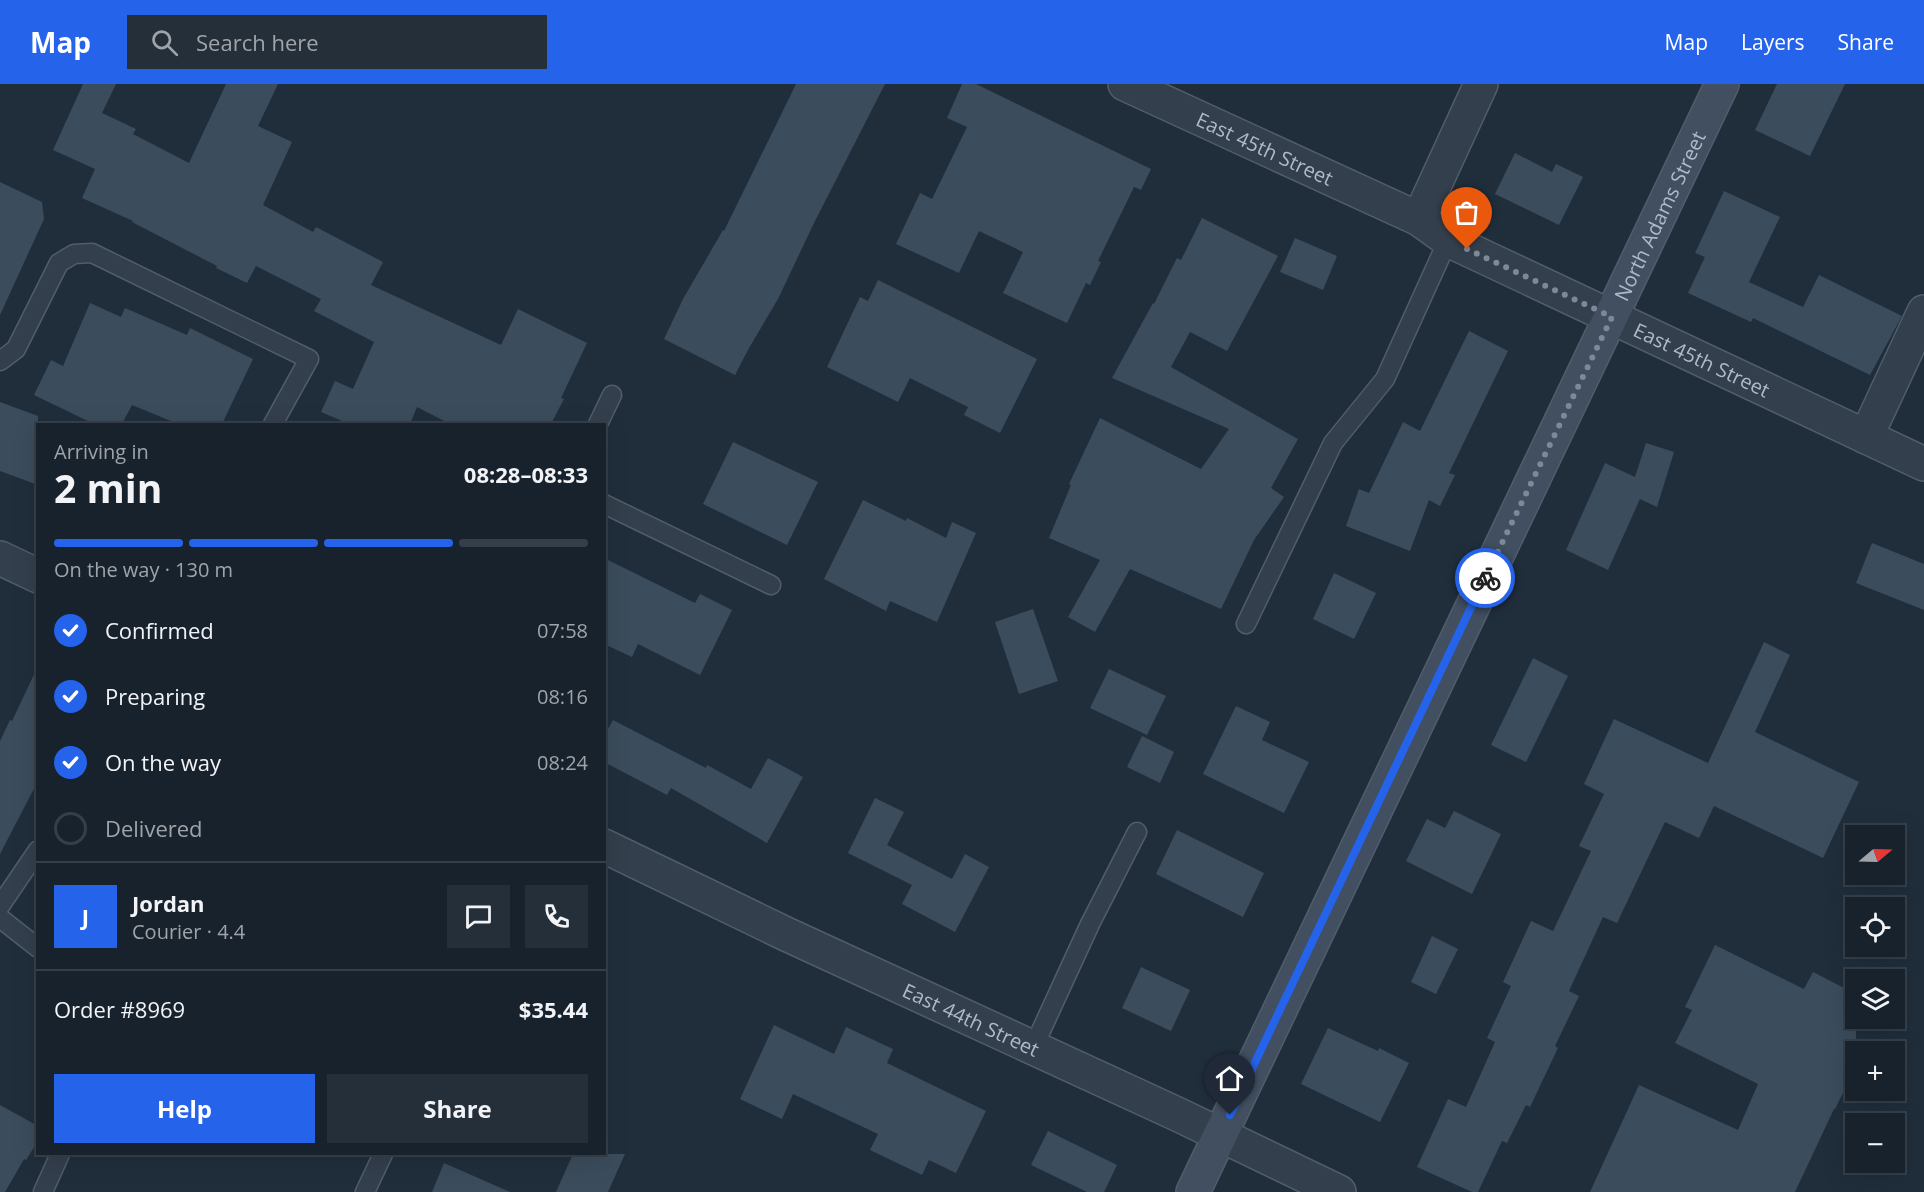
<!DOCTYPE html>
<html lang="en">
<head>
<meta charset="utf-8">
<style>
	body { margin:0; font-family:"Open Sans",sans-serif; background:#252f39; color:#f1f3f6; height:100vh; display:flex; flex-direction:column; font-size:22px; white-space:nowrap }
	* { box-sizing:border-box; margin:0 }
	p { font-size:20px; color:#9fa4aa }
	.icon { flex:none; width:33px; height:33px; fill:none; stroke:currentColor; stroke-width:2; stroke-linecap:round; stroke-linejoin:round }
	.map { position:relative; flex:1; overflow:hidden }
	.drawer { position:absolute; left:36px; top:339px; width:570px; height:732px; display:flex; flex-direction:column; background:#18222d; border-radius:0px; box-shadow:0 6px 24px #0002,0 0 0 2px #363f49 }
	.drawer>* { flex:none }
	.needle { width:39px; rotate:71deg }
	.buttons { position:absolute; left:1845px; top:741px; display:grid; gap:12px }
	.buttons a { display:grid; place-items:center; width:60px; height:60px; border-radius:0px; background:#18222d; box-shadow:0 6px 24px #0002,0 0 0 2px #363f49; font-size:30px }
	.pin { position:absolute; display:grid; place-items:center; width:51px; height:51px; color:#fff; margin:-62px -26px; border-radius:50% 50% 50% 0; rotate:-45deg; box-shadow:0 0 6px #0007 }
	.pin .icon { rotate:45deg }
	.courier { position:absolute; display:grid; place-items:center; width:60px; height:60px; margin:-30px; border:4px solid #2563eb; border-radius:50%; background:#fff; color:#222; box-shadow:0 2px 8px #0007 }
	.overview em { font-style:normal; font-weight:700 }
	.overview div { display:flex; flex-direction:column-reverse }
	.overview { display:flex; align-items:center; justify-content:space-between; height:102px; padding:0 18px }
	h1 { font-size:39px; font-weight:700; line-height:45px }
	.bar { display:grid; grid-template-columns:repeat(4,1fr); gap:9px 6px; align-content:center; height:72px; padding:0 18px }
	.bar i { height:8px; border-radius:4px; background:#363f49 }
	.bar .current { background:#2563eb }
	.bar p { grid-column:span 4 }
	.line { display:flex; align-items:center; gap:15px; padding:0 18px; border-top:2px solid #363f49 }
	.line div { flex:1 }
	.round { display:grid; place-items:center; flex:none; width:63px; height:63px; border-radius:0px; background:#252f39 }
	ol { padding:0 18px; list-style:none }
	li { display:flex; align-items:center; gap:18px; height:66px }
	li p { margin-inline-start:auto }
	li .icon { padding:6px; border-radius:50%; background:#2563eb; color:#fff; stroke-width:4 }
	li:last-child { color:#9fa4aa }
	li i { width:33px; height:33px; border:3px solid #363f49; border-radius:50% }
	.primary-button { display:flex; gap:12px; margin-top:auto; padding:12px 18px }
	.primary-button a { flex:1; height:69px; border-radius:0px; background:#2563eb; color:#fff; font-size:24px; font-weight:700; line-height:69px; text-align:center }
	.primary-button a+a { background:#252f39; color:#f1f3f6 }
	header { display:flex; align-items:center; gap:36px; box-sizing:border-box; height:84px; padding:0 30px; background:#2563eb; color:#fff }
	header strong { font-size:28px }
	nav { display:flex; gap:33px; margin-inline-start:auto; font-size:21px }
	.search { width:420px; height:54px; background:#252f39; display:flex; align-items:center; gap:15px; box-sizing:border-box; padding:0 21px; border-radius:0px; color:#9fa4aa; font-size:22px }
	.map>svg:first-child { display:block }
</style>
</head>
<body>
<header>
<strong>Map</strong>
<div class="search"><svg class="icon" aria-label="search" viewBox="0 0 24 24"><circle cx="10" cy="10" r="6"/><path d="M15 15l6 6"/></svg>Search here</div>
<nav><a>Map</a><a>Layers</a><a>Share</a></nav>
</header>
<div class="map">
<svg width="1924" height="1108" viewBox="0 0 1924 1108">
	<rect width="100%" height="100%" fill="#202e3c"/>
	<g fill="#3b4c5c">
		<path d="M83 0H116L102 29 136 45 133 50 189 79 226 0H278L258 42 292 58 263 121 313 148 316 143 383 178 371 201 501 261 518 225 587 259 561 314 564 315 551 340H450L417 323 410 340H349L321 328 335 297 353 305 374 258 314 227 321 215 256 182 247 199 216 184 217 182 132 138 133 137 82 114 95 85 53 66Z"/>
		<path d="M796 0H885L814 139 778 215 749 264 735 291 664 255 683 215 723 146 724 147Z"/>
		<path d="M962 0H976L1151 85 1141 106 1134 103 1098 177 1101 178 1090 201 1086 199 1067 239 1003 209 1023 168 979 147 959 189 896 160 920 109 932 115 967 43 947 34Z"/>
		<path d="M1777 0H1845L1810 72 1755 46Z"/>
		<path d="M1515 69 1552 88 1556 80 1583 93 1559 141 1495 110Z"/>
		<path d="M0 98 42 118 44 135 0 231Z"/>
		<path d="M1724 107 1780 133 1749 198 1803 223 1819 191 1902 232 1870 291 1753 234 1751 238 1688 209 1705 173 1695 169Z"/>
		<path d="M1202 134 1278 172 1227 267 1190 248 1171 283 1298 355 1271 404 1284 413 1254 456 1221 525 1130 485 1095 548 1068 533 1100 476 1049 454 1071 401 1069 400 1100 334 1201 385 1229 345 1112 294 1153 219 1154 220 1177 174 1181 176Z"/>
		<path d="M1295 154 1337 172 1323 206 1280 188Z"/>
		<path d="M878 196 1037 275 1000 349 964 331 968 323 910 294 898 318 827 283 860 213 868 217Z"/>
		<path d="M90 219 121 233 125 224 187 251 190 244 253 275 222 340H178L132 321 122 340H94L34 311 51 276 63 282Z"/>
		<path d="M1469 247 1508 267 1449 389 1455 391 1440 422 1429 416 1410 467 1346 442 1359 405 1369 409 1403 338 1420 347Z"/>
		<path d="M0 318 38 332V401L0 387Z"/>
		<path d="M733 358 818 398 787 461 703 420Z"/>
		<path d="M1646 359 1674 368 1657 423 1640 415 1608 486 1566 466 1605 379 1635 393Z"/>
		<path d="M863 416 906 437 907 434 946 454 952 438 976 449 937 538 890 517 886 527 824 495Z"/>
		<path d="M1872 459 1924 480V526L1856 499Z"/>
		<path d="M604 474 695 519 700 510 732 526 700 591 638 560 632 573 604 560Z"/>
		<path d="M1334 489 1376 509 1354 555 1313 535Z"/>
		<path d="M1033 525 1058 597 1019 610 995 538Z"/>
		<path d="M1764 558 1790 571 1755 648 1859 698 1823 774 1714 722 1699 754 1665 738 1617 839 1603 833 1569 907 1579 912 1555 962 1558 964 1530 1023 1526 1021 1507 1059 1502 1057 1478 1108H1472L1417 1083 1448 1015 1466 1023 1495 958 1487 954 1511 902 1503 898 1531 837 1553 847 1591 767 1579 762 1604 710 1584 700 1614 635 1708 679Z"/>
		<path d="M1533 574 1568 592 1526 678 1491 661Z"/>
		<path d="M38 582V697L0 770V657L10 636 12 637Z"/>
		<path d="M1109 585 1166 612 1147 651 1090 624Z"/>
		<path d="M1236 622 1270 638 1262 656 1309 678 1284 729 1203 690Z"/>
		<path d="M613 636 706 684 707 681 751 705 768 674 803 693 767 759 671 704 667 711 604 678V652Z"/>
		<path d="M1142 652 1174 668 1160 699 1127 683Z"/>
		<path d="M875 714 904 728 887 761 952 795 965 770 989 783 955 848 902 820 912 801 848 769Z"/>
		<path d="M1454 727 1501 750 1472 810 1406 777 1427 735 1445 744Z"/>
		<path d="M1177 746 1264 789 1243 833 1156 790Z"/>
		<path d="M1432 852 1458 865 1436 910 1411 898Z"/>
		<path d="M1715 861 1804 905 1813 888 1856 910V983L1835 1025H1834L1795 1108H1590L1639 1001 1738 1046 1758 1000 1675 959 1692 926 1685 923Z"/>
		<path d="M1141 883 1190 906 1171 947 1122 924Z"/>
		<path d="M774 941 834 970 846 943 893 965 887 979 986 1027 956 1089 929 1076 922 1091 870 1066 878 1050 793 1010 782 1035 740 1015Z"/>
		<path d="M1328 944 1378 967 1379 964 1409 979 1380 1038 1301 1000Z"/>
		<path d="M0 1021 38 1042V1057L26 1076 24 1075 5 1108H0Z"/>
		<path d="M1048 1047 1117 1081 1104 1108H1087L1031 1081Z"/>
		<path d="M573 1070H625L608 1108H556Z"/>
		<path d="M444 1079 510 1108H432Z"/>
	</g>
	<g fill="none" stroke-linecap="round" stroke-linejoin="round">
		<defs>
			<g id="lane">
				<path d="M0 277 16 265 59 179 74 170 92 169 309 275 273 340"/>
				<path d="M598 340 612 311"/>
				<path d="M604 420 771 501"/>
				<path d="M1246 540 1333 359 1385 295 1448 156"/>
				<path d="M0 822 38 766"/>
				<path d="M0 834 38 864"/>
				<path d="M1033 964 1090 840 1137 748"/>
				<path d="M43 1108 60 1070"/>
				<path d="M365 1108 383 1070"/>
			</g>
			<g id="street">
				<path id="s1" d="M1125 0 1419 135 1448 156 1924 380"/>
				<path d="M1419 135 1481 0"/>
				<path d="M1866 353 1924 228"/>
				<path d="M0 474 38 492"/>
				<path id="s2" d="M604 762 786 850 1177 1030 1339 1108"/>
			</g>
			<g id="secondary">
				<path id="s3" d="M1193 1108C1367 737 1547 370 1722 0"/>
			</g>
		</defs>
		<use href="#lane" stroke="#515d6a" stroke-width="21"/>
		<use href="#street" stroke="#515d6a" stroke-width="36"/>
		<use href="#secondary" stroke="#515d6a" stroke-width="36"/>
		<use href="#lane" stroke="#333f4c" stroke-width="18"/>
		<use href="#street" stroke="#333f4c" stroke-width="33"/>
		<use href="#secondary" stroke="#414f60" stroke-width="33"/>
	</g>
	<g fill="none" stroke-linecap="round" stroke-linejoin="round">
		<path stroke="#7c8997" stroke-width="6" stroke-dasharray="0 10.8" d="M1467 165 1612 233 1485 494"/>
		<path stroke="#2563eb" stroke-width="8" d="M1230 1031 1485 494"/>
	</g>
	<g text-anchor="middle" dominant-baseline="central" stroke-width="4.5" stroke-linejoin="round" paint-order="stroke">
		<g font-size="20" fill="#aebac8" stroke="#192431">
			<text stroke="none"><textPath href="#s1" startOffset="154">East 45th Street</textPath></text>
			<text stroke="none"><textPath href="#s3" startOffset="1082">North Adams Street</textPath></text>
			<text stroke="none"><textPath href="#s1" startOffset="640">East 45th Street</textPath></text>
			<text stroke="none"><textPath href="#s2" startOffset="406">East 44th Street</textPath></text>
		</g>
	</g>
</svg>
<div class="buttons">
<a><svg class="needle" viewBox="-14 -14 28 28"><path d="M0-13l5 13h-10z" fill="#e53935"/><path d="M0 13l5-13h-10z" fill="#9fa4aa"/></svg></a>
<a><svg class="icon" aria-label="locate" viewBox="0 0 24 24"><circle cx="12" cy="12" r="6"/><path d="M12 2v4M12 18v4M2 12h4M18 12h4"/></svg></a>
<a><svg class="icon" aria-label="layers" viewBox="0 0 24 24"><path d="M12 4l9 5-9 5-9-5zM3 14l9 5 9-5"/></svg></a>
<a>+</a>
<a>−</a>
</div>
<div class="pin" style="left:1467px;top:165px;background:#ea580c"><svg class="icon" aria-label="bag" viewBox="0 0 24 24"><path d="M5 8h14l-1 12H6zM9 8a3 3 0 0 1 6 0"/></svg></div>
<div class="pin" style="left:1230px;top:1031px;background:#1f2937"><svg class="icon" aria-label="home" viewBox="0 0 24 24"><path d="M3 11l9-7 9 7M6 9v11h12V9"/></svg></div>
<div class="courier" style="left:1485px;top:494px"><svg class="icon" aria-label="bike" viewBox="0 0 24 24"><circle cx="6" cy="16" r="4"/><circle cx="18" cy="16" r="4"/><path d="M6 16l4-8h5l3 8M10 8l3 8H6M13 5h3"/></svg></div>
<section class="drawer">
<div class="overview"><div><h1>2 min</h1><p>Arriving in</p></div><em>08:28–08:33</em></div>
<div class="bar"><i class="current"></i><i class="current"></i><i class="current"></i><i></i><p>On the way · 130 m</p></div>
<ol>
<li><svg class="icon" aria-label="check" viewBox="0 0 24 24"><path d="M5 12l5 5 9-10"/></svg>Confirmed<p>07:58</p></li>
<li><svg class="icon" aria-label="check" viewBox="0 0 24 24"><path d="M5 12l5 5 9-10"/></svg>Preparing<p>08:16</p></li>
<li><svg class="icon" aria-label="check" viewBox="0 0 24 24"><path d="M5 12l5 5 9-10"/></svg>On the way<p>08:24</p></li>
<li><i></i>Delivered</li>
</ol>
<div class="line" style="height:108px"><b class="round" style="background:#2563eb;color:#fff">J</b><div><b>Jordan</b><p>Courier · 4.4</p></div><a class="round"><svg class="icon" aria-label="chat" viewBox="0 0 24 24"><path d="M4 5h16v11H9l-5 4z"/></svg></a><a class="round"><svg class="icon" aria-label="phone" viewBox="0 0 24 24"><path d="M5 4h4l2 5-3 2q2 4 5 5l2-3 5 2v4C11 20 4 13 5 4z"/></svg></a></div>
<div class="line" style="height:78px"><div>Order #8969</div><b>$35.44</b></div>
<div class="primary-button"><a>Help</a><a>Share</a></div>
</section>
</div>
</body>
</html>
